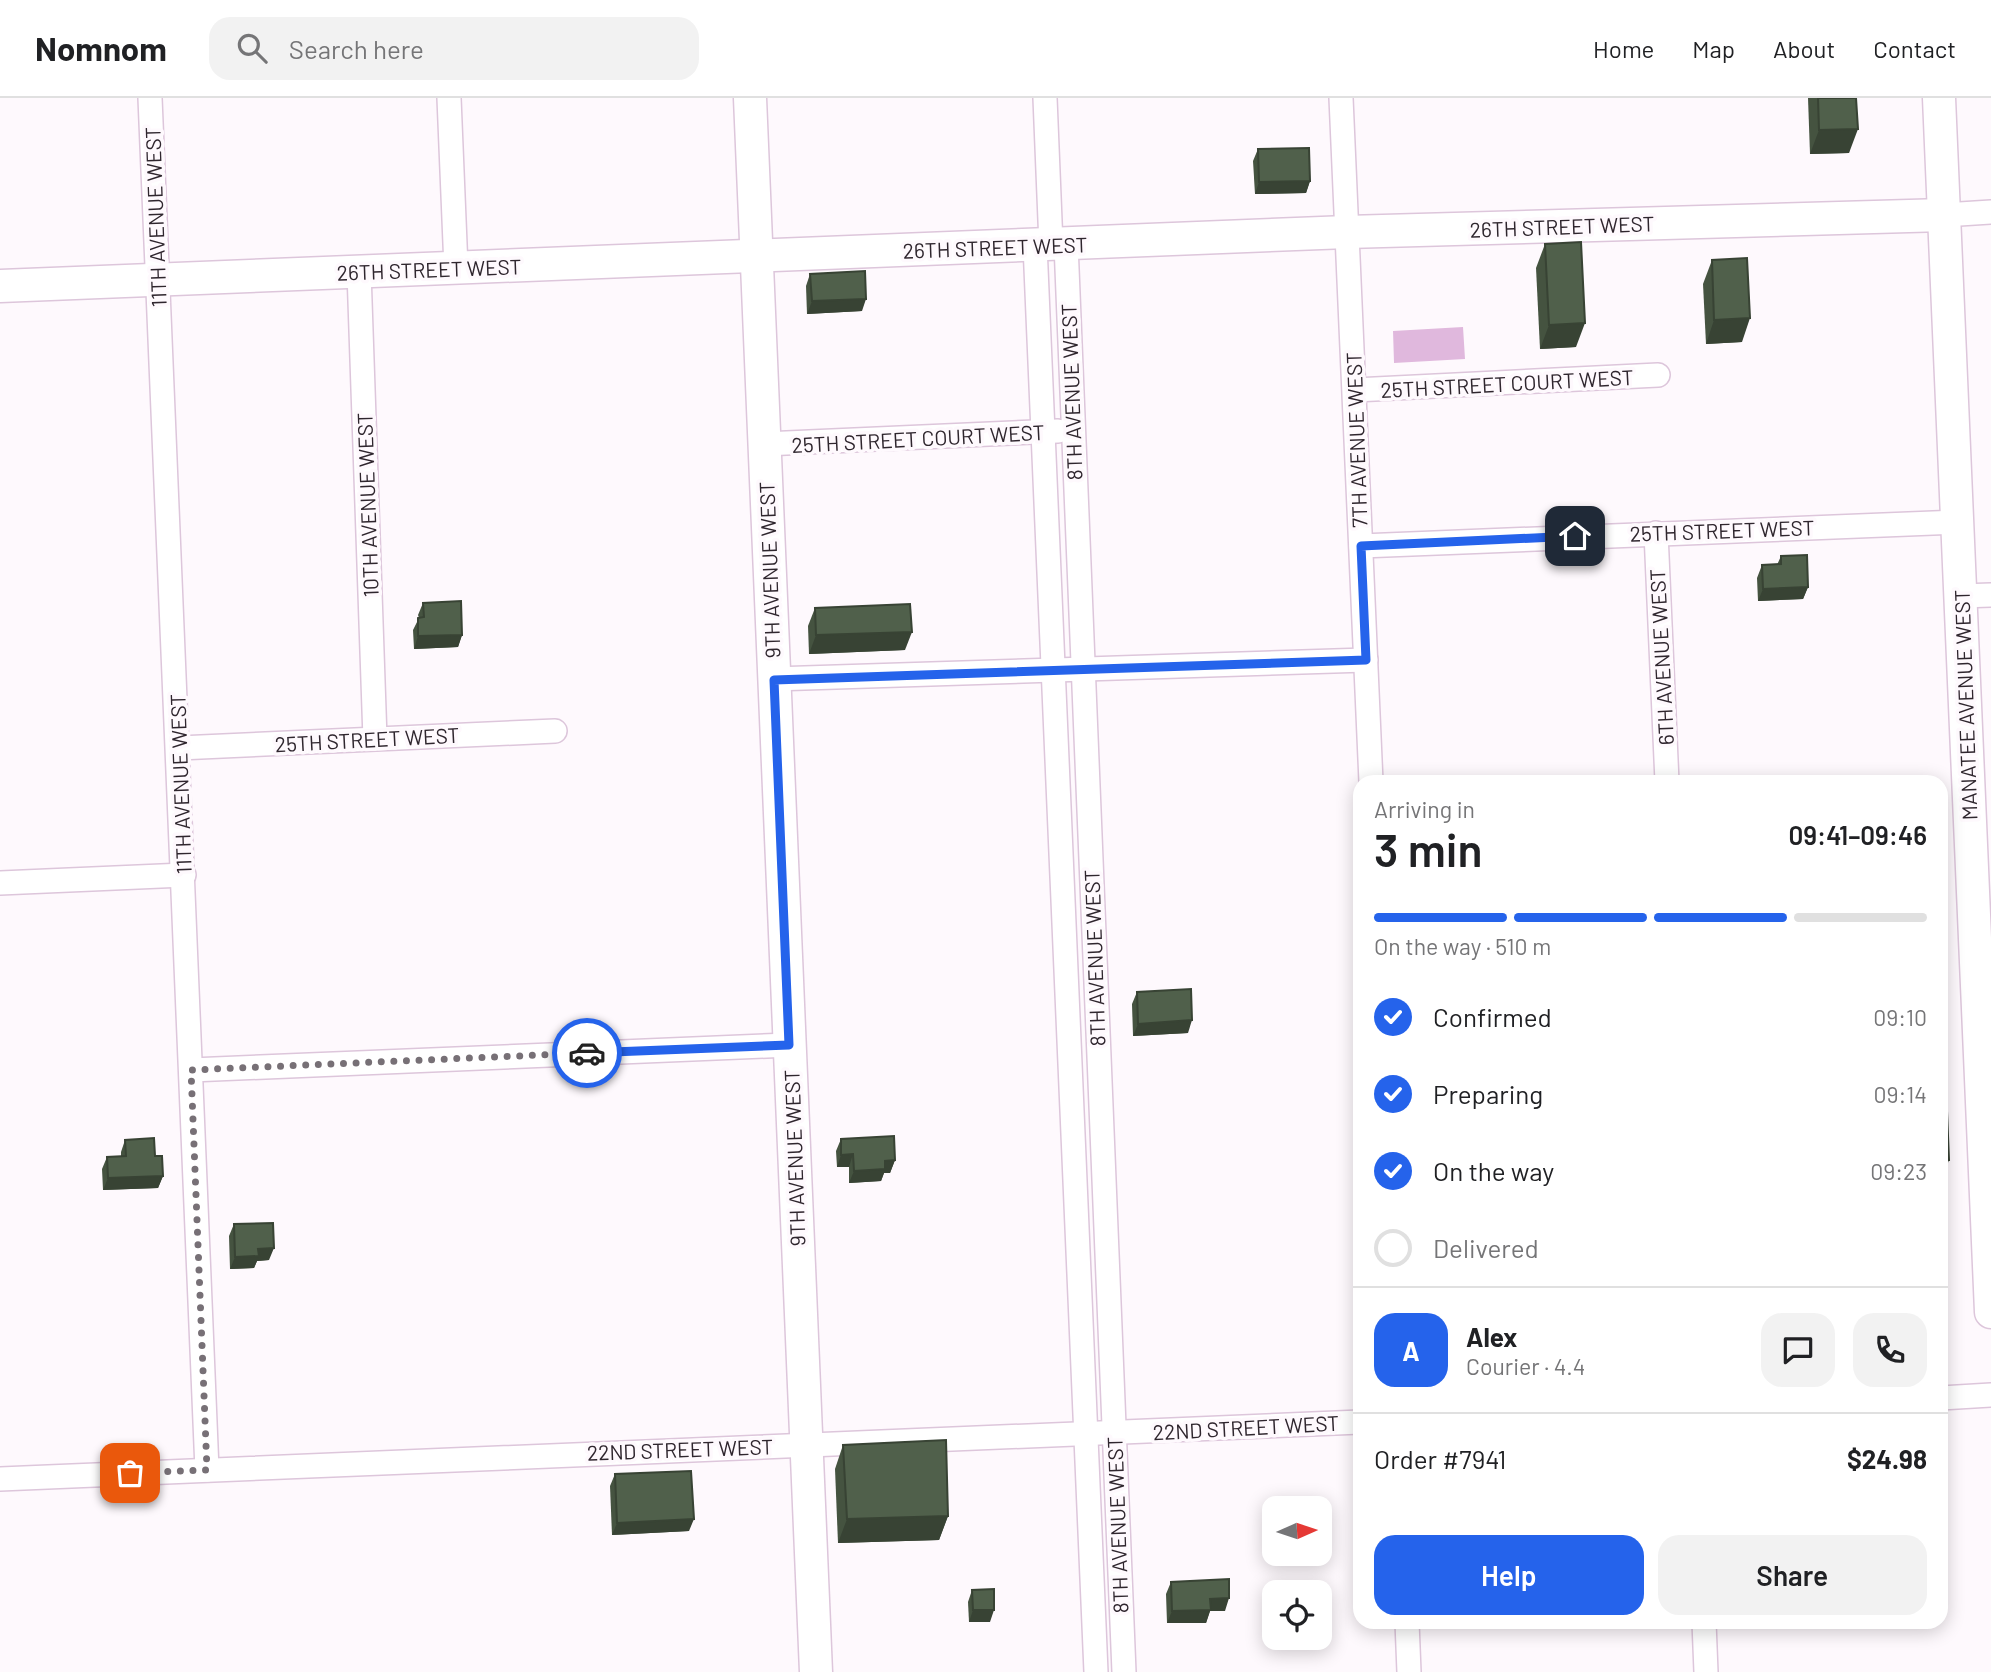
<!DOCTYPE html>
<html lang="en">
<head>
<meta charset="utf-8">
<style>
	body { margin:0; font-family:Barlow,sans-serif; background:#f2f2f2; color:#202124; height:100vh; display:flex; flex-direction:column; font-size:26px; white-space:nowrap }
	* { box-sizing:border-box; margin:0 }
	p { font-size:23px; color:#757577 }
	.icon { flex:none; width:38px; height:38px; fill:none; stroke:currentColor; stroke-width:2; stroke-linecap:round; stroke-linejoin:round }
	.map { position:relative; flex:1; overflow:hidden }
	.side { position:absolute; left:1353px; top:677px; width:595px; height:854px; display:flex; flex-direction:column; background:#fff; border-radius:21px; box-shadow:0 4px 18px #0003 }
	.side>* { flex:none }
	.needle { width:46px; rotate:87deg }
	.tools { position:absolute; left:1262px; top:1398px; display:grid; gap:14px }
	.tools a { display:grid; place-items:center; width:70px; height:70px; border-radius:14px; background:#fff; box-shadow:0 4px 18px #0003; font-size:35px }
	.pin { position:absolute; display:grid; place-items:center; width:60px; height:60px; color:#fff; margin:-30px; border-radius:14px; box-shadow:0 4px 10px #0006 }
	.courier { position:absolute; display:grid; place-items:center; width:70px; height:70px; margin:-35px; border:5px solid #2563eb; border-radius:50%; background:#fff; color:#222; box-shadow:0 2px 9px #0007 }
	.headline em { font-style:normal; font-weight:600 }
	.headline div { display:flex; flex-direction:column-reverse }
	.headline { display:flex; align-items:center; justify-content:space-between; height:119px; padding:0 21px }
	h1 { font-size:46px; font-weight:600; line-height:52px }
	.bar { display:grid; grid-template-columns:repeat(4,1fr); gap:10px 7px; align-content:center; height:84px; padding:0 21px }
	.bar i { height:9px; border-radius:5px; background:#e0e0e0 }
	.bar .active { background:#2563eb }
	.bar p { grid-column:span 4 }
	.line { display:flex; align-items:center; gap:18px; padding:0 21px; border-top:2px solid #e0e0e0 }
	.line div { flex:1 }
	.round { display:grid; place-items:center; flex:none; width:74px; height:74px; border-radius:21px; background:#f2f2f2 }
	ol { padding:0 21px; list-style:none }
	li { display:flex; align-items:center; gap:21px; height:77px }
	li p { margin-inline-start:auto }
	li .icon { padding:7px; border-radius:50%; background:#2563eb; color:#fff; stroke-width:4 }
	li:last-child { color:#757577 }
	li i { width:38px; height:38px; border:4px solid #e0e0e0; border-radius:50% }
	.action { display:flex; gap:14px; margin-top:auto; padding:14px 21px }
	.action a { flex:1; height:80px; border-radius:21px; background:#2563eb; color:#fff; font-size:28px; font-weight:600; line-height:80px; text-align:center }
	.action a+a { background:#f2f2f2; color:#202124 }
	header { display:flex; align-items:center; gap:42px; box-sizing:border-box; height:98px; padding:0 35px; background:#fff; border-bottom:2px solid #e0e0e0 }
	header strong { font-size:33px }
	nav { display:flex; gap:38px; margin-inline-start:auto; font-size:24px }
	.search { width:490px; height:63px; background:#f2f2f2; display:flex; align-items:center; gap:18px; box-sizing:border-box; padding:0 24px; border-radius:21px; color:#757577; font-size:26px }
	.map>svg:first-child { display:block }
</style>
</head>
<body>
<header>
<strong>Nomnom</strong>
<div class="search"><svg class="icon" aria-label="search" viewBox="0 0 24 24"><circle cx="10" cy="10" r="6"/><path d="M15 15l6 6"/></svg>Search here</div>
<nav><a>Home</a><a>Map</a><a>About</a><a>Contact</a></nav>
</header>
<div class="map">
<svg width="1991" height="1574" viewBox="0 0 1991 1574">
	<rect width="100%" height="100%" fill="#fef9fd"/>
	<path fill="#e0b8dd" d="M1463 229 1465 261 1394 265 1393 233Z"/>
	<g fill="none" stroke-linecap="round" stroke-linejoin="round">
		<defs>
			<g id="street">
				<path d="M150 0 207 1372"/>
				<path d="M449 0 456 170"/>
				<path d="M1045 0 1051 147"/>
				<path d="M1341 0 1371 684"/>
				<path d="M1944 117 1991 114"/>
				<path d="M1066 146 1124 1574"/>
				<path d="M1035 147 1096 1574"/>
				<path d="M359 174 375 641"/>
				<path d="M1355 292 1658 277"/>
				<path d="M764 346 1058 333"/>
				<path d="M1656 435 1667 684"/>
				<path d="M1361 448 1958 424"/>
				<path d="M1961 498 1991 497"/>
				<path d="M773 581 1366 562"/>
				<path d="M179 650 555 633"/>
				<path d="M0 785 184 777"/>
				<path d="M191 972 789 947"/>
				<path d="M1941 1300 1991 1297"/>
				<path d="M0 1381 1360 1324"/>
				<path d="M1407 1524 1409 1574"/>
				<path d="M1704 1524 1706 1574"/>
			</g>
			<g id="secondary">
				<path d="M750 0 816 1574"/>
				<path d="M1939 0 1991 1214"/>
				<path d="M0 188 1347 134 1944 117"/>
			</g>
		</defs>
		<use href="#street" stroke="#ddc6db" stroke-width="26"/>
		<use href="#secondary" stroke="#ddc6db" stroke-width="35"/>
		<use href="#street" stroke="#fff" stroke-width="23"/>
		<use href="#secondary" stroke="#fff" stroke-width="32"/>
	</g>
	<g fill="#455340">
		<path d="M1808 0H1856L1849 55 1810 56Z"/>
		<path d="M1258 51 1310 83 1306 95 1255 96 1253 63Z"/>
		<path d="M1545 146 1576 249 1540 251 1536 170Z"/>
		<path d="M1712 162 1742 244 1706 246 1703 186Z"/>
		<path d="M810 176 862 213 807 216 806 188Z"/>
		<path d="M1781 458 1808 489 1803 501 1758 503 1757 480 1762 467H1777Z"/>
		<path d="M423 505 462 537 458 549 414 551 413 532 419 520 418 517Z"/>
		<path d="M815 510 905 552 809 556 808 528Z"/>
		<path d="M1137 894 1188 935 1133 938 1132 906Z"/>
		<path d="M841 1041 895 1062 890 1075H884L881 1083 849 1085V1069H837L836 1053Z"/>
		<path d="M125 1042 155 1058 163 1078 158 1090 103 1092 102 1071 107 1059 121 1058V1054Z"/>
		<path d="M234 1126 269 1162 257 1163 254 1170 230 1171 229 1138Z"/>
		<path d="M843 1347 948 1418 939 1442 838 1445 835 1371Z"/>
		<path d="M615 1376 689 1433 612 1437 610 1388Z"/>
		<path d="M1171 1484 1225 1513H1210L1206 1525H1167L1166 1496Z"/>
		<path d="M972 1492 990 1524H969L968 1504Z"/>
	</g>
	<g fill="#384334">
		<path d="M1858 31 1849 55 1810 56 1819 32Z"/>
		<path d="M1310 83 1306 95 1255 96 1259 84Z"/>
		<path d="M866 201 862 213 807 216 812 203Z"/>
		<path d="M1750 220 1742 244 1706 246 1714 222Z"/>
		<path d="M1585 225 1576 249 1540 251 1549 227Z"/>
		<path d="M1808 489 1803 501 1758 503 1763 491Z"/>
		<path d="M912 534 905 552 809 556 816 537Z"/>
		<path d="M462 537 458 549 414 551 418 538Z"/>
		<path d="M1192 922 1188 935 1133 938 1138 926Z"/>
		<path d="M1941 959H1945L1941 970Z"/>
		<path d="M853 1056 849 1069H837L841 1057Z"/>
		<path d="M895 1062 890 1075H884L881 1083 849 1085 854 1073 885 1063Z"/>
		<path d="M1941 1062H1949L1941 1084Z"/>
		<path d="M163 1078 158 1090 103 1092 108 1080Z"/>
		<path d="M274 1150 269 1162 257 1163 254 1170 230 1171 235 1159 258 1151Z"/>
		<path d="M948 1418 939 1442 838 1445 847 1421Z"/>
		<path d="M694 1421 689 1433 612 1437 617 1425Z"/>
		<path d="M1229 1500 1225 1513H1210L1206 1525H1167L1172 1513 1210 1501Z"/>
		<path d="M973 1512H994L990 1524H969Z"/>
	</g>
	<g fill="#50604b" stroke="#384334" stroke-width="2">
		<path d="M1818 0H1856L1858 31 1819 32Z"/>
		<path d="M1309 50 1310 83 1259 84 1258 51Z"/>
		<path d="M1581 144 1585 225 1549 227 1545 146Z"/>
		<path d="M1747 160 1750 220 1714 222 1712 162Z"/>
		<path d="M865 173 866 201 812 203 810 176Z"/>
		<path d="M1807 457 1808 489 1763 491 1762 467 1781 466V458Z"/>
		<path d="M461 503 462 537 418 538V520L424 519 423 505Z"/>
		<path d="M910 506 912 534 816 537 815 510Z"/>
		<path d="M1941 879 1945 959H1941Z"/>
		<path d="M1191 891 1192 922 1138 926 1137 894Z"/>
		<path d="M1941 1013H1947L1949 1062H1941Z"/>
		<path d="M894 1038 895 1062 885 1063V1071L854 1073 853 1056 841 1057V1041Z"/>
		<path d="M154 1040 155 1058H162L163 1078 108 1080 107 1059 126 1058 125 1042Z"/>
		<path d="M273 1125 274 1150 258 1151 259 1158 235 1159 234 1126Z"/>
		<path d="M946 1342 948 1418 847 1421 843 1347Z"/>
		<path d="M691 1373 694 1421 617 1425 615 1376Z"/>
		<path d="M1229 1481V1500L1210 1501 1211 1512 1172 1513 1171 1484Z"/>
		<path d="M994 1491V1512H973L972 1492Z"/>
	</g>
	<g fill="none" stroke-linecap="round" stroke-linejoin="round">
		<path stroke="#777076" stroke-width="7" stroke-dasharray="0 12.6" d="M130 1375 207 1372 191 972 587 955"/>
		<path stroke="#2563eb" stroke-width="9" d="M587 955 789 947 774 582 1366 562 1361 448 1575 438"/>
	</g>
	<g text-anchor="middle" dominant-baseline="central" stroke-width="7" stroke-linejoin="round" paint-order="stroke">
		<g font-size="21" fill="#2f262e" stroke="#fef9fd">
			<text transform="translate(155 119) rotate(-92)">11TH AVENUE WEST</text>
			<text transform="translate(1562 128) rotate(-2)">26TH STREET WEST</text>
			<text transform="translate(995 149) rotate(-2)">26TH STREET WEST</text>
			<text transform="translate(429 171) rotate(-2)">26TH STREET WEST</text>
			<text transform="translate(1507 285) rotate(-3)">25TH STREET COURT WEST</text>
			<text transform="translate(1071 294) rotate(-92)">8TH AVENUE WEST</text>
			<text transform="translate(918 340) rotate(-3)">25TH STREET COURT WEST</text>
			<text transform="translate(1356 342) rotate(-92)">7TH AVENUE WEST</text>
			<text transform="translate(367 407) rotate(-92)">10TH AVENUE WEST</text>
			<text transform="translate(1722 432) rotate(-2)">25TH STREET WEST</text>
			<text transform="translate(769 472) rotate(-92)">9TH AVENUE WEST</text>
			<text transform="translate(1661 559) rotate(-93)">6TH AVENUE WEST</text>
			<text transform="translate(1965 607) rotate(-92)">MANATEE AVENUE WEST</text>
			<text transform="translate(367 641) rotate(-3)">25TH STREET WEST</text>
			<text transform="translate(180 686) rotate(-92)">11TH AVENUE WEST</text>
			<text transform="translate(1094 860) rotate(-92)">8TH AVENUE WEST</text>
			<text transform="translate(794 1060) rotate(-92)">9TH AVENUE WEST</text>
			<text transform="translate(1246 1329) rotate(-3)">22ND STREET WEST</text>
			<text transform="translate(680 1351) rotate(-2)">22ND STREET WEST</text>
			<text transform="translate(1117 1427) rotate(-92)">8TH AVENUE WEST</text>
		</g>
	</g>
</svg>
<div class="tools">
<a><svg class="needle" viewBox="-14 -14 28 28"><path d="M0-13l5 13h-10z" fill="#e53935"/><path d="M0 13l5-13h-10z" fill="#757577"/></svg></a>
<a><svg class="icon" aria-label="locate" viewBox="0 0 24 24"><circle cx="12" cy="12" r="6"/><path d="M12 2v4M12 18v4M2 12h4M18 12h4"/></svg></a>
</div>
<div class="pin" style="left:130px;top:1375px;background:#ea580c"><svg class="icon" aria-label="bag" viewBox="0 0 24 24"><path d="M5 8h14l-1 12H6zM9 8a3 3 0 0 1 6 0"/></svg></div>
<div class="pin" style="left:1575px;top:438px;background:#1f2937"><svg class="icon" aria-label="home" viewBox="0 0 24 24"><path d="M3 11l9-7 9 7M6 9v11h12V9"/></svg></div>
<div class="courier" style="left:587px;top:955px"><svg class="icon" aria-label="car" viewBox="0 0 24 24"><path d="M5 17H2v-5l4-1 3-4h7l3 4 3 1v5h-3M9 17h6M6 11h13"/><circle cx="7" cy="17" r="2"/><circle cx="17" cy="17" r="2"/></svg></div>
<section class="side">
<div class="headline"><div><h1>3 min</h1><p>Arriving in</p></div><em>09:41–09:46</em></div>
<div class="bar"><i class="active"></i><i class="active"></i><i class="active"></i><i></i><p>On the way · 510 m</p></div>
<ol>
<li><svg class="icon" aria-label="check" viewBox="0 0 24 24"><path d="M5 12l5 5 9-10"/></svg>Confirmed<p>09:10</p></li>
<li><svg class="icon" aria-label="check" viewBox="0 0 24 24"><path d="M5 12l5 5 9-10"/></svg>Preparing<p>09:14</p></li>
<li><svg class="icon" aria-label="check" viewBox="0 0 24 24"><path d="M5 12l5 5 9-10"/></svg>On the way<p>09:23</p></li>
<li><i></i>Delivered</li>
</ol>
<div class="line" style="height:126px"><b class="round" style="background:#2563eb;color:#fff">A</b><div><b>Alex</b><p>Courier · 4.4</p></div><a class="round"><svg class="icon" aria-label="chat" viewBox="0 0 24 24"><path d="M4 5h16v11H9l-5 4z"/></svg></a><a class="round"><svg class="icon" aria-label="phone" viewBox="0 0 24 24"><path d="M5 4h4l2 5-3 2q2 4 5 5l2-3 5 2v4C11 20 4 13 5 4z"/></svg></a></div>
<div class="line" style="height:91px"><div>Order #7941</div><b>$24.98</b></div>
<div class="action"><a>Help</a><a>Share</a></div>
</section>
</div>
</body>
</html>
